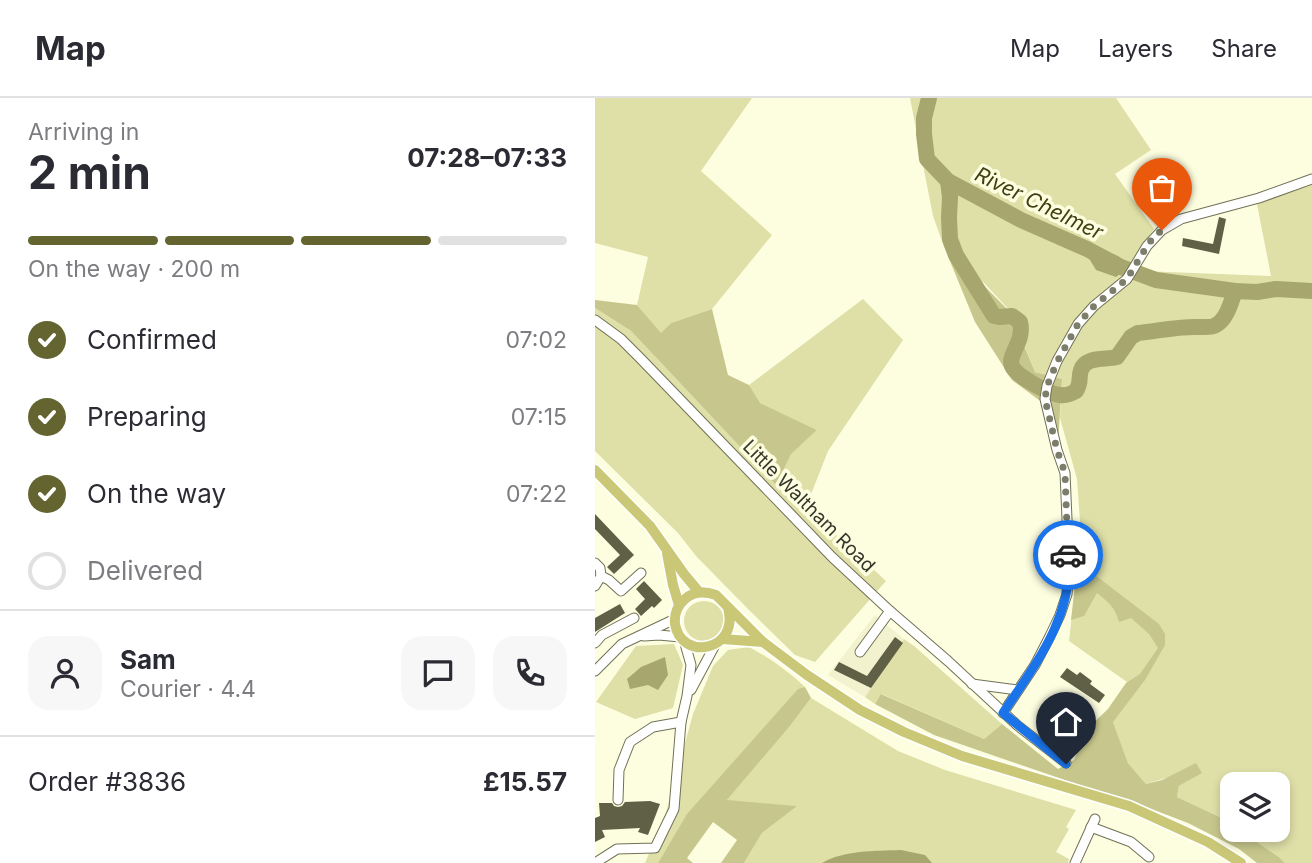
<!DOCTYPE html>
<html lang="en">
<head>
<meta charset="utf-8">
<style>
	body { margin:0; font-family:Inter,sans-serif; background:#f7f7f7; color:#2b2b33; height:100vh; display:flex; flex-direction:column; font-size:26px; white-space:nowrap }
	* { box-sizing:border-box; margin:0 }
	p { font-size:23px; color:#7c7c81 }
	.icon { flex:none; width:38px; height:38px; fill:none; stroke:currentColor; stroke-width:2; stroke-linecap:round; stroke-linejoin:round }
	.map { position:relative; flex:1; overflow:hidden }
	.details { display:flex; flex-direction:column; background:#fff; width:595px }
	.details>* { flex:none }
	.fabs { position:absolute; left:625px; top:674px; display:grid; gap:14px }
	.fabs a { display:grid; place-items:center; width:70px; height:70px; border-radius:14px; background:#fff; box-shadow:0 4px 10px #0003; font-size:35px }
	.pin { position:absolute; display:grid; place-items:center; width:60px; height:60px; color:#fff; margin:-72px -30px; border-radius:50% 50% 50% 0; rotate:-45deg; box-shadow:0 0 7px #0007 }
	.pin .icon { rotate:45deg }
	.courier { position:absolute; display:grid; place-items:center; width:70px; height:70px; margin:-35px; border:5px solid #1a73e8; border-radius:50%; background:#fff; color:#222; box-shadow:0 2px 9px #0007 }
	.summary em { font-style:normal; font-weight:700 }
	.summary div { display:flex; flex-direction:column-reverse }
	.summary { display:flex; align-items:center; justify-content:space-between; height:119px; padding:0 28px }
	h1 { font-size:46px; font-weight:700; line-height:52px }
	.bar { display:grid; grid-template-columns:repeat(4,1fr); gap:10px 7px; align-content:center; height:84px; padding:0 28px }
	.bar i { height:9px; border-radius:5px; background:#e1e1e2 }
	.bar .selected { background:#646431 }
	.bar p { grid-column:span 4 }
	.line { display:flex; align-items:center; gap:18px; padding:0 28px; border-top:2px solid #e1e1e2 }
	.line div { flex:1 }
	.round { display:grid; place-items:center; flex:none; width:74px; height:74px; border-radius:21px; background:#f7f7f7 }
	ol { padding:0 28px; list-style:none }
	li { display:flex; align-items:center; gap:21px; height:77px }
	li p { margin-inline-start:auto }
	li .icon { padding:7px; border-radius:50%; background:#646431; color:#fff; stroke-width:4 }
	li:last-child { color:#7c7c81 }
	li i { width:38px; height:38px; border:4px solid #e1e1e2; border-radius:50% }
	header { display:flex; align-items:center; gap:42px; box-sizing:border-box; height:98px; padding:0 35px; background:#fff; border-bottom:2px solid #e1e1e2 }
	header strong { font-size:33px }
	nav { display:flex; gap:38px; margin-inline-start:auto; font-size:24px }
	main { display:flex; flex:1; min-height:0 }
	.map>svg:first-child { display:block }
</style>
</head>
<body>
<header>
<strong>Map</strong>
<nav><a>Map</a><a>Layers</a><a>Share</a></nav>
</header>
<main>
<section class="details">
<div class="summary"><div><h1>2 min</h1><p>Arriving in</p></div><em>07:28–07:33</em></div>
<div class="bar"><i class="selected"></i><i class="selected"></i><i class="selected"></i><i></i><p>On the way · 200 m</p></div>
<ol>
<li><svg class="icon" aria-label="check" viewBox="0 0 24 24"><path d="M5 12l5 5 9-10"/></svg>Confirmed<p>07:02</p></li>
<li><svg class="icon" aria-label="check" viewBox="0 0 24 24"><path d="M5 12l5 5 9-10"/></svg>Preparing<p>07:15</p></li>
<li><svg class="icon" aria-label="check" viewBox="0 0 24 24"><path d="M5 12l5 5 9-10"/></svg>On the way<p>07:22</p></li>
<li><i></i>Delivered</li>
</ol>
<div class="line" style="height:126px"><a class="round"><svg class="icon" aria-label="person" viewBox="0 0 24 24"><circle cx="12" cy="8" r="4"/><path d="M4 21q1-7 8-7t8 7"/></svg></a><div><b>Sam</b><p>Courier · 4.4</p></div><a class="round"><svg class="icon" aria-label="chat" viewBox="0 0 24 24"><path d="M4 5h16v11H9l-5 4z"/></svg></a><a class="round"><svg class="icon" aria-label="phone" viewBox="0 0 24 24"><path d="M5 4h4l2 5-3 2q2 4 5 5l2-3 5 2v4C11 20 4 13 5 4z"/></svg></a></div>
<div class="line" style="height:91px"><div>Order #3836</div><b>£15.57</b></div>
</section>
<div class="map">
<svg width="717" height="765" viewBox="0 0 717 765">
	<rect width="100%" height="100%" fill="#fdfee0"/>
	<path fill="#f2f3ce" d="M280 517 309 541 270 599 233 577Z"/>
	<g fill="#dfdfa8">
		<path d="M0 0H157L106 73 177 137 117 211 76 225 66 236 42 207 53 159 0 145Z"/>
		<path d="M315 0H521L556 52 520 76 559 131 538 162 547 173 676 178 662 106 717 86V765H690L684 759 644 732H682V686H637V726L629 721 582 699 584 688 606 675 601 666 574 679 551 686 533 665 513 611 532 584 474 543 486 438 482 381 465 320 467 281 440 274 417 215 390 186 348 146 338 118Z"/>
		<path d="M268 201 308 242 233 353 211 409 291 483 220 564 200 557 153 511 101 458 83 435 0 353V210L36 233 180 386 194 357 222 332 164 305 154 287Z"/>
		<circle cx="109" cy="523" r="20"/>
		<path d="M309 541 319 548 407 626 389 641 287 596 280 606 270 599Z"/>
		<path d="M79 546 88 567 78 610 40 621 1 604 41 548Z"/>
		<path d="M154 549C175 560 193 573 210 589L203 592 93 716 63 765H50L70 718 98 616 118 568 133 552Z"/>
		<path d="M216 600 303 653 350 672 481 712 471 729 474 731 461 754 474 761 473 765H149L167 735 201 708 131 703 195 628Z"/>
	</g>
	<g fill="#c7c78d">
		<path d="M348 146 416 215 440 274 467 281 462 363 448 305 417 282 380 224Z"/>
		<path d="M0 202 42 207 66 235 76 225 117 211 133 277 154 287 165 305 222 332 196 356 181 387 36 233 0 210Z"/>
		<path d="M482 470 500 477 564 526 570 536V547L550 582 518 624 533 665 551 686 567 682 601 665 607 675 584 688 582 699 629 721 637 726V732H644L684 759 690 765H662L644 751 593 725 533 702 496 691 339 637 280 606 286 596 389 641 407 626 463 671 479 662 492 631 513 611 531 585 545 576 563 550 554 536 536 520 524 524C520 509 513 504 502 495L489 518 476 522Z"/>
		<path d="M210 589 216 600 195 628 132 702 202 708 167 735 149 765H126L142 742 118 724 92 760 98 765H63L92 716 203 591Z"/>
	</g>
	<g fill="#a6a66e">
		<path d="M494 149 504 155H515L523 158 530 164 525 176 521 179 501 172 492 157Z"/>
		<path d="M70 559 73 577 63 592 53 587 35 591 32 581 46 569Z"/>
		<path d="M306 752 330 757 337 765H227C249 752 280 753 306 752Z"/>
	</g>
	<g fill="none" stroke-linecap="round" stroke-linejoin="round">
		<g stroke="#a6a66e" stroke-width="16">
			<path d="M334 0 329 20V36L332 61 353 83 426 122 492 151 526 169 561 182 640 193 662 194 681 191 717 193"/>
			<path d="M353 83 355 99 354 120 355 141 361 157 399 218 404 219 417 218 425 224C430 244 412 257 417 268 421 278 454 296 465 297 471 298 476 296 481 293 487 284 483 280 486 272 491 258 510 262 522 259L536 239 543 235C563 233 584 228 604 229 610 229 616 230 621 227 632 221 636 204 640 193"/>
		</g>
	</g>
	<g fill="#606046">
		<path d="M568 90 575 100 557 113 550 104Z"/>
		<path d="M624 119 631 121 624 156 587 148 588 140 618 146Z"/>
		<path d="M0 416 39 457 19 476 12 469 25 457 0 431Z"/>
		<path d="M49 483 67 502 59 510 57 508 46 518 40 511 50 501 41 491Z"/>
		<path d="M25 506 30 515 0 534V520Z"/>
		<path d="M300 539 308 545 276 590 239 572 244 564 272 578Z"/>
		<path d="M472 570 482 577 485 574 497 583 495 586 510 597 504 605 465 579Z"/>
		<path d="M55 703 65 706 53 737 43 734 45 730 7 732 10 739 0 744V720L5 718 4 705H17L19 708 23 709 27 708 30 704Z"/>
	</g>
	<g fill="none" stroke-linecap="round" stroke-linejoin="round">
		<defs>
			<g id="minor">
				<path d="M0 222 26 241 46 261 237 459 295 513 353 563 422 627 471 665"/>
				<path d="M0 465 5 470 6 478 0 488"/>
				<path d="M6 478 14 482 26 493 46 475"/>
				<path d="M49 538 64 537 85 539"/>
				<path d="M0 545 7 537 39 520"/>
				<path d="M265 554 295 513"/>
				<path d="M0 573 27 546 80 521"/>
				<path d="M377 586 423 592"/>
				<path d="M96 592 120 547"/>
				<path d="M408 615 440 567 455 538 465 517 472 496 474 467 470 375 462 352 450 301 452 288 462 263 483 226 499 208 532 181 552 148 567 132 586 121 664 100 717 81"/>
				<path d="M23 702 24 672 35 644 58 629 86 624"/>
				<path d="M496 729 536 744 554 759"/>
				<path d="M0 765 22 751 60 750 79 711 86 624 92 598 96 567 89 542"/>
				<path d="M480 765 500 721"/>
			</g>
			<g id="major">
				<path d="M0 372 55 428 89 476 104 494"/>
				<path d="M72 455 78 487 84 507"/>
				<path d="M133 510C145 553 86 564 80 526 79 516 82 508 90 501 99 493 110 493 121 497L168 544 212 577 265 612 309 634 367 658 534 708 613 744 646 765"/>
				<path d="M127 541 168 544"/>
			</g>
		</defs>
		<use href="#minor" stroke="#717157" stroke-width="11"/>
		<use href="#major" stroke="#fff" stroke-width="13"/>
		<use href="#minor" stroke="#fff" stroke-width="9"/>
		<use href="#major" stroke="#cac877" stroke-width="10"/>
	</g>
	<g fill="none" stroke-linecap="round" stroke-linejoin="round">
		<path stroke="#7c7d6a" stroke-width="7" stroke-dasharray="0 12.6" d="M473 457 470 375 462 352 450 301 452 288 462 264 483 226 499 208 532 181 552 148 558 140 567 132"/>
		<path stroke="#1a73e8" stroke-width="9" d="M471 666 408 615C439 568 480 517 473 457"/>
	</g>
	<g text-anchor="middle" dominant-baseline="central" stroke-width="7" stroke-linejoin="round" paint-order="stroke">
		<g font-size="19" fill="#36372b" stroke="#fdfee0">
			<text transform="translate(214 408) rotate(45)">Little Waltham Road</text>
		</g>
		<g font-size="21" font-style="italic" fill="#414013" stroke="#fdfee0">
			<text transform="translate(444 105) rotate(26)">River Chelmer</text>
		</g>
	</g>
</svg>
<div class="fabs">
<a><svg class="icon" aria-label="layers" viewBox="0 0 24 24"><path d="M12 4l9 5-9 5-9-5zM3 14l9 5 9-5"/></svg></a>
</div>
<div class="pin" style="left:567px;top:132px;background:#ea580c"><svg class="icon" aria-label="bag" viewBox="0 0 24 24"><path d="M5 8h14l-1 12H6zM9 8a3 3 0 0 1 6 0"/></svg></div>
<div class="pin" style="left:471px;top:666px;background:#1f2937"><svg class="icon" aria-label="home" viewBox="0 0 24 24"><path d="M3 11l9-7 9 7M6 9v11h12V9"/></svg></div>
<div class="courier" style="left:473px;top:457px"><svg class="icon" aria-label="car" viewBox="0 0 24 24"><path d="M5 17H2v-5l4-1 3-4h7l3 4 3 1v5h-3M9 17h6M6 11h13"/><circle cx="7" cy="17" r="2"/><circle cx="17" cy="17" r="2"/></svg></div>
</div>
</main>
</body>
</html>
